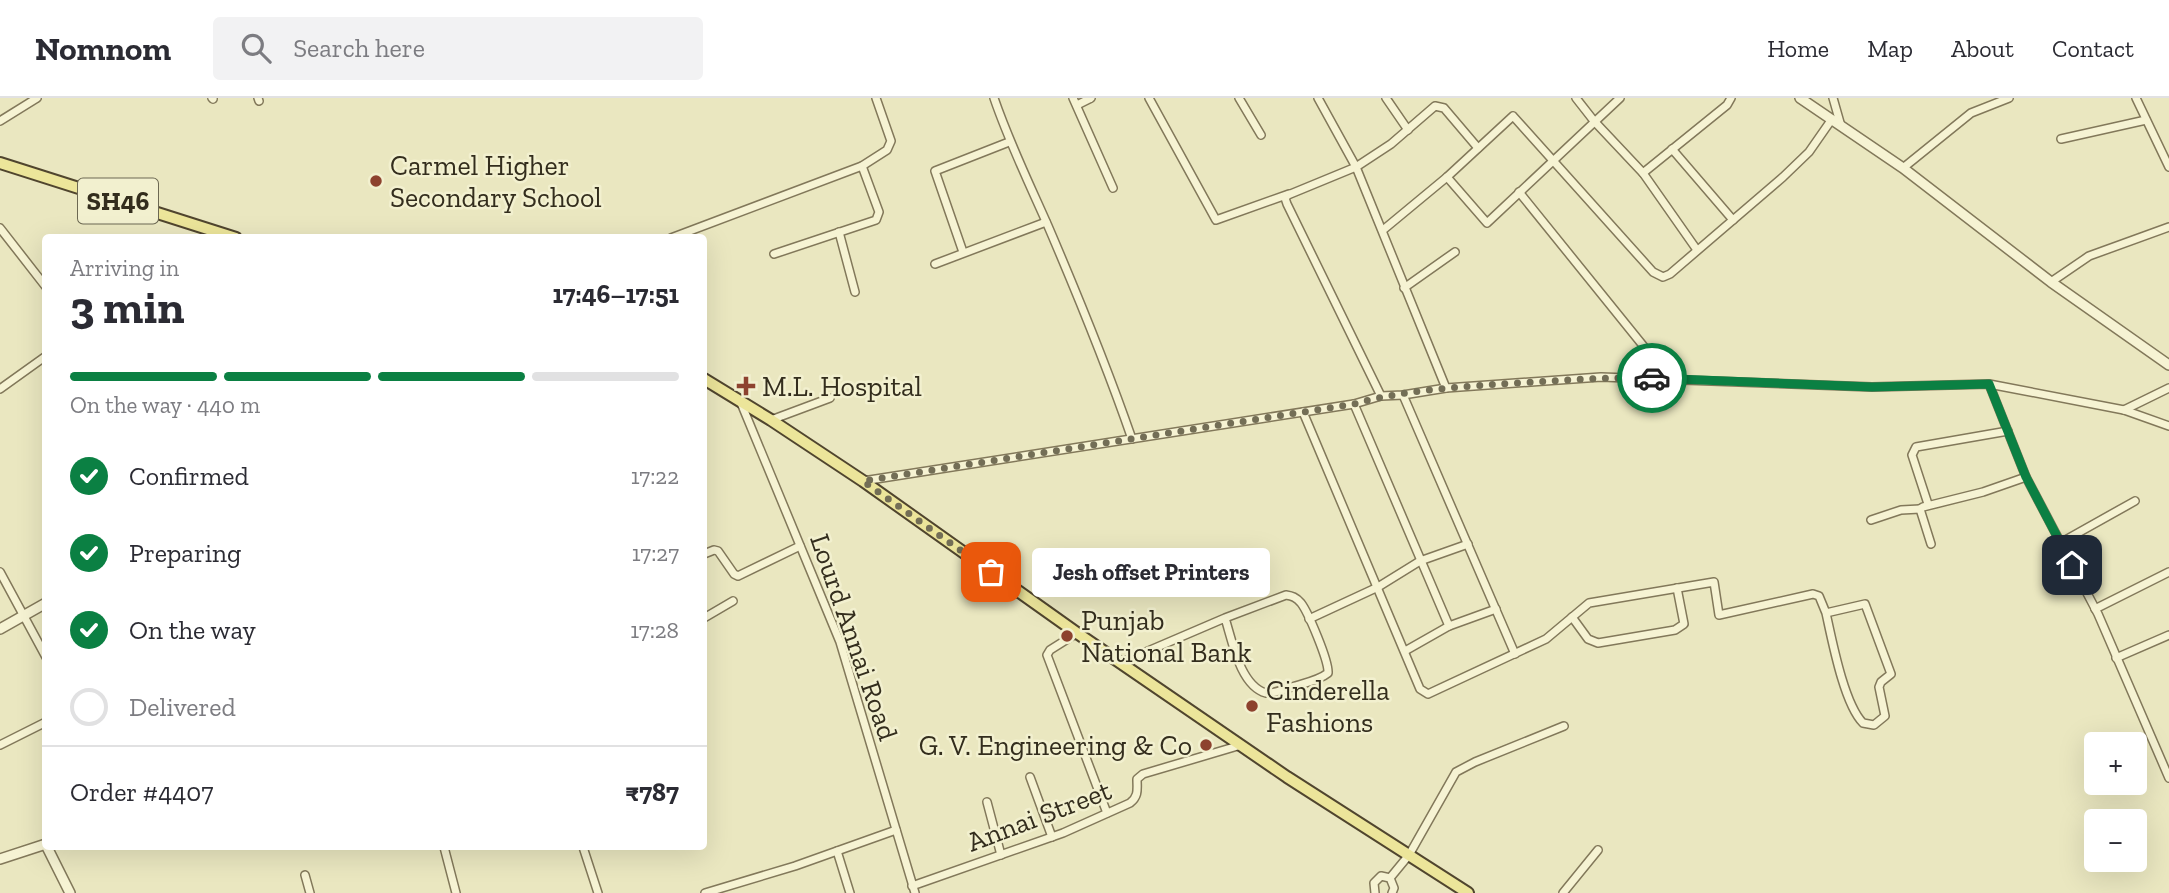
<!DOCTYPE html>
<html lang="en">
<head>
<meta charset="utf-8">
<style>
	body { margin:0; font-family:"Zilla Slab",serif; background:#f2f2f3; color:#2b2b33; height:100vh; display:flex; flex-direction:column; font-size:26px; white-space:nowrap }
	* { box-sizing:border-box; margin:0 }
	p { font-size:23px; color:#7c7c81 }
	.icon { flex:none; width:38px; height:38px; fill:none; stroke:currentColor; stroke-width:2; stroke-linecap:round; stroke-linejoin:round }
	.map { position:relative; flex:1; overflow:hidden }
	.details { position:absolute; left:42px; top:136px; width:665px; height:616px; display:flex; flex-direction:column; background:#fff; border-radius:7px; box-shadow:0 7px 28px #0002 }
	.details>* { flex:none }
	.tools { position:absolute; left:2084px; top:634px; display:grid; gap:14px }
	.tools a { display:grid; place-items:center; width:63px; height:63px; border-radius:7px; background:#fff; box-shadow:0 7px 28px #0002; font-size:35px }
	.pin { position:absolute; display:grid; place-items:center; width:60px; height:60px; color:#fff; margin:-30px; border-radius:14px; box-shadow:0 4px 10px #0006 }
	.courier { position:absolute; display:grid; place-items:center; width:70px; height:70px; margin:-35px; border:5px solid #0b8043; border-radius:50%; background:#fff; color:#222; box-shadow:0 2px 9px #0007 }
	.bubble { position:absolute; height:49px; border-radius:7px; background:#fff; box-shadow:0 7px 28px #0002; font-size:23px; font-weight:700; line-height:49px; text-align:center }
	.overview em { font-style:normal; font-weight:700 }
	.overview div { display:flex; flex-direction:column-reverse }
	.overview { display:flex; align-items:center; justify-content:space-between; height:119px; padding:0 28px }
	h1 { font-size:46px; font-weight:700; line-height:52px }
	.bar { display:grid; grid-template-columns:repeat(4,1fr); gap:10px 7px; align-content:center; height:84px; padding:0 28px }
	.bar i { height:9px; border-radius:5px; background:#e1e1e2 }
	.bar .active { background:#0b8043 }
	.bar p { grid-column:span 4 }
	.line { display:flex; align-items:center; gap:18px; padding:0 28px; border-top:2px solid #e1e1e2 }
	.line div { flex:1 }
	ol { padding:0 28px; list-style:none }
	li { display:flex; align-items:center; gap:21px; height:77px }
	li p { margin-inline-start:auto }
	li .icon { padding:7px; border-radius:50%; background:#0b8043; color:#fff; stroke-width:4 }
	li:last-child { color:#7c7c81 }
	li i { width:38px; height:38px; border:4px solid #e1e1e2; border-radius:50% }
	header { display:flex; align-items:center; gap:42px; box-sizing:border-box; height:98px; padding:0 35px; background:#fff; border-bottom:2px solid #e1e1e2 }
	header strong { font-size:33px }
	nav { display:flex; gap:38px; margin-inline-start:auto; font-size:24px }
	.search { width:490px; height:63px; background:#f2f2f3; display:flex; align-items:center; gap:18px; box-sizing:border-box; padding:0 24px; border-radius:7px; color:#7c7c81; font-size:26px }
	.map>svg:first-child { display:block }
</style>
</head>
<body>
<header>
<strong>Nomnom</strong>
<div class="search"><svg class="icon" aria-label="search" viewBox="0 0 24 24"><circle cx="10" cy="10" r="6"/><path d="M15 15l6 6"/></svg>Search here</div>
<nav><a>Home</a><a>Map</a><a>About</a><a>Contact</a></nav>
</header>
<div class="map">
<svg width="2169" height="795" viewBox="0 0 2169 795">
	<rect width="100%" height="100%" fill="#eae7c0"/>
	<g fill="none" stroke-linecap="round" stroke-linejoin="round">
		<defs>
			<g id="minor">
				<path d="M212 0 213 1"/>
				<path d="M258 0 259 3"/>
				<path d="M994 0C1009 44 1029 85 1048 128 1078 198 1107 269 1132 341"/>
				<path d="M1073 0 1113 90"/>
				<path d="M1149 0 1216 122 1289 96"/>
				<path d="M1239 0 1261 37"/>
				<path d="M1318 0 1356 69 1446 290"/>
				<path d="M1386 0 1408 32"/>
				<path d="M1576 0 1594 23 1643 75 1727 7 1731 0"/>
				<path d="M1833 0 1841 28"/>
				<path d="M2136 0 2169 69"/>
				<path d="M1077 7 1091 0"/>
				<path d="M0 23 37 0"/>
				<path d="M2061 41 2146 22"/>
				<path d="M1672 51 1733 122"/>
				<path d="M1903 70 1971 15 2009 0"/>
				<path d="M1643 75 1697 152"/>
				<path d="M1447 79 1487 125 1620 0"/>
				<path d="M1519 94 1645 250 1665 281"/>
				<path d="M0 130 46 189"/>
				<path d="M1383 132 1447 79 1513 18 1653 174 1663 179 1670 176 1783 79 1809 54 1832 21"/>
				<path d="M839 134 855 194"/>
				<path d="M671 140 862 68 887 52 891 43 876 0"/>
				<path d="M963 154 935 73 1009 44"/>
				<path d="M774 156 876 122 879 114 862 68"/>
				<path d="M935 166 1046 124"/>
				<path d="M2051 184 2089 158 2169 129"/>
				<path d="M1404 190 1455 154"/>
				<path d="M1989 286 2026 379 2098 516 2169 680"/>
				<path d="M0 291 46 258"/>
				<path d="M1403 297 1515 556"/>
				<path d="M1381 298 1287 106 1285 100 1288 97 1356 69 1391 46 1435 8 1444 10 1478 50"/>
				<path d="M741 305 840 544 915 795"/>
				<path d="M1354 306 1449 528"/>
				<path d="M2124 312 2169 290"/>
				<path d="M1303 314 1420 591 1428 596 1546 541 1589 505 1714 484 1719 517 1813 496 1819 498 1826 515 1865 506 1891 576 1881 584 1879 589 1885 618 1874 627 1863 625C1844 606 1832 542 1826 515"/>
				<path d="M771 322 830 300"/>
				<path d="M863 383 1354 306 1381 298 1403 297 1446 290 1601 279 1872 289 1989 286 2124 312 2169 328"/>
				<path d="M1928 406 1912 357 1916 349 2008 333"/>
				<path d="M1871 422 1901 412 1920 411"/>
				<path d="M2060 445 2135 403"/>
				<path d="M1931 446 1920 411 1923 409 1983 394 2026 379"/>
				<path d="M704 456 714 452 718 453 734 476 738 478 800 448"/>
				<path d="M0 474 46 559"/>
				<path d="M2095 511 2169 474"/>
				<path d="M1572 519 1588 541 1598 545 1675 532 1684 526 1677 490"/>
				<path d="M704 520 733 503"/>
				<path d="M1309 521 1378 489 1420 463 1468 446"/>
				<path d="M1077 535 1050 552 1047 557 1107 715"/>
				<path d="M1405 553 1449 528 1496 511"/>
				<path d="M2116 560 2169 537"/>
				<path d="M1120 565 1225 520 1286 497C1292 498 1296 499 1301 505 1308 514 1329 563 1328 575 1318 583 1304 585 1292 589 1285 591 1273 596 1266 595 1240 588 1232 542 1225 520"/>
				<path d="M0 647 46 624"/>
				<path d="M1030 679 1052 739"/>
				<path d="M987 704 1001 757"/>
				<path d="M444 749 456 795"/>
				<path d="M583 749 598 795"/>
				<path d="M837 753 850 795"/>
				<path d="M305 777 310 795"/>
				<path d="M1390 780 1409 757 1456 674 1475 664 1564 628"/>
				<path d="M912 788 1063 735 1130 705C1139 698 1137 691 1137 681L1143 676 1241 647"/>
				<path d="M705 795 795 768 896 732"/>
				<path d="M1375 795 1374 785 1381 778 1390 780 1394 790 1392 795"/>
				<path d="M1563 795 1598 752"/>
			</g>
			<g id="tertiary">
				<path d="M1800 0 1903 70 2051 184 2169 267"/>
				<path d="M0 531 46 505"/>
				<path d="M47 749 70 795"/>
				<path d="M0 761 46 746"/>
			</g>
			<g id="primary">
				<path d="M0 65 236 140"/>
				<path d="M704 281 771 322 863 383 1077 535 1287 679 1468 795"/>
			</g>
		</defs>
		<use href="#minor" stroke="#82785a" stroke-width="10"/>
		<use href="#tertiary" stroke="#82785a" stroke-width="12"/>
		<use href="#primary" stroke="#50452e" stroke-width="14"/>
		<use href="#minor" stroke="#f6f3d3" stroke-width="7"/>
		<use href="#tertiary" stroke="#f6f3d3" stroke-width="9"/>
		<use href="#primary" stroke="#ece59a" stroke-width="10"/>
	</g>
	<g fill="none" stroke-linecap="round" stroke-linejoin="round">
		<path stroke="#736e56" stroke-width="7" stroke-dasharray="0 12.6" d="M991 474 863 383 1354 306C1400 293 1454 289 1502 286 1553 283 1602 279 1652 280"/>
		<path stroke="#0b8043" stroke-width="9" d="M1652 280 1872 289 1989 286 2026 379 2072 467"/>
	</g>
	<g fill="#8d422e" stroke="#f2f0cf" stroke-width="2.5">
		<circle cx="376" cy="83" r="7"/>
		<path d="M742.5 277.5h7v7h7v7h-7v7h-7v-7h-7v-7h7z"/>
		<circle cx="1067" cy="538" r="7"/>
		<circle cx="1252" cy="608" r="7"/>
		<circle cx="1206" cy="647" r="7"/>
	</g>
	<g text-anchor="middle" dominant-baseline="central" stroke-width="5" stroke-linejoin="round" paint-order="stroke">
		<rect fill="#f2f0cf" stroke="#6c6852" stroke-width="2" x="78" y="80.5" width="80" height="45" rx="5"/>
		<g font-size="26" font-weight="bold" fill="#332d1d">
			<text x="118" y="103">SH46</text>
		</g>
		<g font-size="28" fill="#332d1d" stroke="#f2f0cf" text-anchor="start">
			<text x="390" y="67">Carmel Higher<tspan x="390" dy="32">Secondary School</tspan></text>
			<text x="762" y="288">M.L. Hospital</text>
			<text x="1081" y="522">Punjab<tspan x="1081" dy="32">National Bank</tspan></text>
			<text x="1266" y="592">Cinderella<tspan x="1266" dy="32">Fashions</tspan></text>
			<text x="1192" y="647" text-anchor="end">G. V. Engineering &amp; Co</text>
		</g>
		<g font-size="28" fill="#332d1d" stroke="#f2f0cf">
			<text transform="translate(854 539) rotate(71)">Lourd Annai Road</text>
			<text transform="translate(1039 718) rotate(-21)">Annai Street</text>
		</g>
	</g>
</svg>
<div class="tools">
<a>+</a>
<a>−</a>
</div>
<div class="pin" style="left:991px;top:474px;background:#ea580c"><svg class="icon" aria-label="bag" viewBox="0 0 24 24"><path d="M5 8h14l-1 12H6zM9 8a3 3 0 0 1 6 0"/></svg></div>
<div class="pin" style="left:2072px;top:467px;background:#1f2937"><svg class="icon" aria-label="home" viewBox="0 0 24 24"><path d="M3 11l9-7 9 7M6 9v11h12V9"/></svg></div>
<div class="courier" style="left:1652px;top:280px"><svg class="icon" aria-label="car" viewBox="0 0 24 24"><path d="M5 17H2v-5l4-1 3-4h7l3 4 3 1v5h-3M9 17h6M6 11h13"/><circle cx="7" cy="17" r="2"/><circle cx="17" cy="17" r="2"/></svg></div>
<div class="bubble" style="left:1032px;top:450px;width:238px">Jesh offset Printers</div>
<section class="details">
<div class="overview"><div><h1>3 min</h1><p>Arriving in</p></div><em>17:46–17:51</em></div>
<div class="bar"><i class="active"></i><i class="active"></i><i class="active"></i><i></i><p>On the way · 440 m</p></div>
<ol>
<li><svg class="icon" aria-label="check" viewBox="0 0 24 24"><path d="M5 12l5 5 9-10"/></svg>Confirmed<p>17:22</p></li>
<li><svg class="icon" aria-label="check" viewBox="0 0 24 24"><path d="M5 12l5 5 9-10"/></svg>Preparing<p>17:27</p></li>
<li><svg class="icon" aria-label="check" viewBox="0 0 24 24"><path d="M5 12l5 5 9-10"/></svg>On the way<p>17:28</p></li>
<li><i></i>Delivered</li>
</ol>
<div class="line" style="height:91px"><div>Order #4407</div><b>₹787</b></div>
</section>
</div>
</body>
</html>
